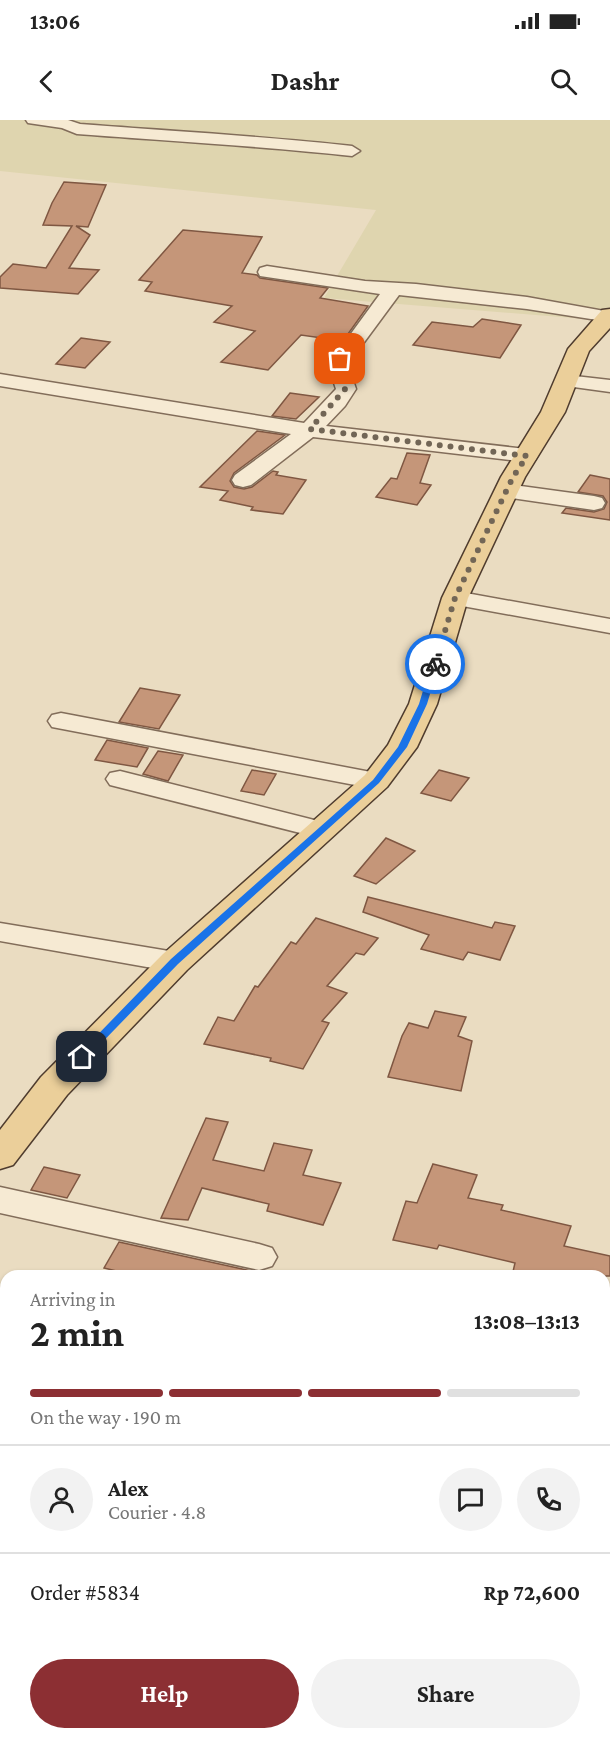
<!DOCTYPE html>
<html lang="en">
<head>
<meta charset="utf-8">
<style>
	body { margin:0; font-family:"Crimson Pro",serif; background:#f2f2f2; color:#222; height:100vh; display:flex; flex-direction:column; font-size:22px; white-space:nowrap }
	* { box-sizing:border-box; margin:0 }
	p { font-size:20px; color:#767676 }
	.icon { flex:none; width:33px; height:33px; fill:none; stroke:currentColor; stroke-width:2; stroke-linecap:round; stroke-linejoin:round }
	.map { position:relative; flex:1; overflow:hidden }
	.drawer { position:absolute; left:0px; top:1150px; width:610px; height:470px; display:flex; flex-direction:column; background:#fff; border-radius:18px 18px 0 0; box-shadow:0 2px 4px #0004 }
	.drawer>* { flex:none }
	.pin { position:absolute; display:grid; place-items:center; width:51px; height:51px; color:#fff; margin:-26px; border-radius:12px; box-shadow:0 3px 9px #0006 }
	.courier { position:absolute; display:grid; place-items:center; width:60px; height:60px; margin:-30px; border:4px solid #1a73e8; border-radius:50%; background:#fff; color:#222; box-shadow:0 2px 8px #0007 }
	.overview em { font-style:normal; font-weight:700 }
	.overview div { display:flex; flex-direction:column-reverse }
	.overview { display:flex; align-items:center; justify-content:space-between; height:102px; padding:0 30px }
	h1 { font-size:39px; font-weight:700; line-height:45px }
	.bar { display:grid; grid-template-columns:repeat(4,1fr); gap:9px 6px; align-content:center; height:72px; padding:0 30px }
	.bar i { height:8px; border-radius:4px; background:#e0e0e0 }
	.bar .active { background:#8c2f33 }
	.bar p { grid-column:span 4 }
	.line { display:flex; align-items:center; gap:15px; padding:0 30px; border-top:2px solid #e0e0e0 }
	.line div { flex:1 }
	.round { display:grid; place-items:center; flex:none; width:63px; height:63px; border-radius:32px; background:#f2f2f2 }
	.primary-button { display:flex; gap:12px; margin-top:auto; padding:12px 30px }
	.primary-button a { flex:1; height:69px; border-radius:36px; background:#8c2f33; color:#fff; font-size:24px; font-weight:700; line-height:69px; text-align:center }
	.primary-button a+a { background:#f2f2f2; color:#222 }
	.status { display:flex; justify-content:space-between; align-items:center; height:42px; padding:0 30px; background:#fff; direction:ltr }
	.status svg { height:16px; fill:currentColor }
	header { display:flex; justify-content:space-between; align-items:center; height:78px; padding:0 30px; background:#fff; font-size:27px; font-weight:700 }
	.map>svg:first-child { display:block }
</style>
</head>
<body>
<div class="status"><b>13:06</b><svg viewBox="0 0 49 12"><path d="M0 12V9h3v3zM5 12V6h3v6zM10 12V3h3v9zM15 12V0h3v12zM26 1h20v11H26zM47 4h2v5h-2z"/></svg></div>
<header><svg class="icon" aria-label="back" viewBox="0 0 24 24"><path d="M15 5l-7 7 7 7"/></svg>Dashr<svg class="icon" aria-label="search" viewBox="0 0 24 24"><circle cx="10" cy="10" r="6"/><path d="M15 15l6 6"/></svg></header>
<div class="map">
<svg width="610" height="1619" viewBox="0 0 610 1619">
	<rect width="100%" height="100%" fill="#eadcc1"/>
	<path fill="#dfd5af" d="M0 0H610V201L324 178 376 90 0 51Z"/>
	<g fill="#c59679" stroke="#7f5742" stroke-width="1.5">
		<path d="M64 62 106 65 88 107 76 106 90 115 69 148 99 150 78 174 0 168V157L13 144 46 148 72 106 43 105 52 83Z"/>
		<path d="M183 110 262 117 242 153 257 155 260 158 328 168 320 178 368 186 343 221 301 215 268 250 221 242 255 211 214 202 232 186 145 171 152 162 139 160Z"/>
		<path d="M482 199 521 205 500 238 413 225 432 202 473 207Z"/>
		<path d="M81 218 110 222 85 248 56 244Z"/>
		<path d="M290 273 319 277 296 299 272 296Z"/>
		<path d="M257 311 285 315 234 353 230 361 234 367 244 369 252 367 273 351 278 352 276 355 306 360 283 394 251 390 253 387 220 380 228 371 200 367Z"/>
		<path d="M407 333 430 335 420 363 431 365 417 385 376 377 391 358 397 359Z"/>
		<path d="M590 355 610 359V400L562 393 566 388 594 392 604 389 607 382 603 376 578 372Z"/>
		<path d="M140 568 180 575 159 609 119 602Z"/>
		<path d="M107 620 148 628 137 647 95 640Z"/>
		<path d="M158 631 183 635 168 661 143 654Z"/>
		<path d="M252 650 276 654 264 675 241 671Z"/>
		<path d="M439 650 469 658 451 681 421 673Z"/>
		<path d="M386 718 415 731 376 764 354 756Z"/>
		<path d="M368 777 492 808 495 802 515 806 500 840 468 832 463 840 421 829 429 815 363 792Z"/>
		<path d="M316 798 378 818 364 835 356 833 327 866 347 873 322 901 329 903 303 949 270 941 271 938 204 924 218 897 234 901 255 866 258 867 291 822 296 824Z"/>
		<path d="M435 891 466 897 458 916 472 921 461 971 388 957 402 916 409 903 428 908Z"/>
		<path d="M206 998 228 1002 213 1040 264 1051 274 1023 312 1030 303 1055 341 1063 323 1105 267 1091 269 1084 202 1068 188 1100 161 1098Z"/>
		<path d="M433 1044 477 1055 468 1078 503 1085 501 1090 571 1106 564 1126 610 1136V1156H512L515 1143 439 1125 437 1129 393 1120 406 1081 417 1083Z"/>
		<path d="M44 1047 80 1055 67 1078 31 1070Z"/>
		<path d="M119 1122 256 1152 255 1156H164L140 1151 137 1156 104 1148Z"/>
	</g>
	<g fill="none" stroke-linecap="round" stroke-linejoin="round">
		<defs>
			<g id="minor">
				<path d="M26 0H68L80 4C171 11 261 16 352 26L360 31 352 36C260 26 169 21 77 14L62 8 28 3Z"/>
				<path d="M267 146 365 161 416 164 527 177 610 192V202L527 189 399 175 351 240 348 245 356 269 345 286 326 306 535 330 538 335 535 340 527 342 313 317 251 365 243 367 235 365 232 360 235 355 291 314 0 266V254L304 303 336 269 328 245 380 174 260 156 258 152 260 148Z"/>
				<path d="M566 255 610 260V272L559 265 556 261 559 257Z"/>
				<path d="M506 364 594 376 602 378 605 383 602 388 594 390 498 376 495 371 498 366Z"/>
				<path d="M455 471 610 499V513L446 483 443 478 446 473Z"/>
				<path d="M61 593 376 653 386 655 390 661 386 667 376 669 52 607 48 601 52 595Z"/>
				<path d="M120 651 330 704 334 710 330 716 320 718 110 665 106 659 110 653Z"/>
				<path d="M0 803 175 832 186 835 190 842 186 849 175 852 0 821Z"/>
				<path d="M0 1067 259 1124 272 1128 277 1137 272 1146 259 1150 0 1093Z"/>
				<path d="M604 1394 610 1396V1430L604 1428Z"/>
			</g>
			<path id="major" d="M610 189V208L589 231 565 292 525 357 468 478 437 584 417 627 387 667 187 850 67 975 13 1045 0 1049V1010L41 957 163 834 365 655 388 625 409 584 442 478 501 357 541 292 568 229 602 190Z"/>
		</defs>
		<use href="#minor" stroke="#826d5a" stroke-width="3"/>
		<use href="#major" stroke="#4f3c2e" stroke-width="3"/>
		<use href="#minor" fill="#f6ead3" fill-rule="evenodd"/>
		<use href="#major" fill="#ebcf9a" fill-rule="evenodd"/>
	</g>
	<path fill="#1a73e8" d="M435 541 439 544 427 584 407 627 379 663 178 844 86 939H79V934L171 839 373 660 398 627 419 584 431 544Z"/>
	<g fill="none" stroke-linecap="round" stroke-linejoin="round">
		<path stroke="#726656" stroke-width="6" stroke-dasharray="0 10.8" d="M340 239 338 244 346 268 310 309 527 336 513 357 455 478 435 544"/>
	</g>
</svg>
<div class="pin" style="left:340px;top:239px;background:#ea580c"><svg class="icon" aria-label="bag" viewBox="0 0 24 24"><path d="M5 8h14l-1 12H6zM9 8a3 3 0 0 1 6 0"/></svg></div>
<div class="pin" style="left:82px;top:937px;background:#1f2937"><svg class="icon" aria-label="home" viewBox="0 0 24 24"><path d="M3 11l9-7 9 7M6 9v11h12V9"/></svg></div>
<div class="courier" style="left:435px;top:544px"><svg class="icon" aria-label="bike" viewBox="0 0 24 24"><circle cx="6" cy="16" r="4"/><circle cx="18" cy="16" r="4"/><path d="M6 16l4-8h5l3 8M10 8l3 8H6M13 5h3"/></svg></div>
<section class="drawer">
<div class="overview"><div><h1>2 min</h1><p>Arriving in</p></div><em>13:08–13:13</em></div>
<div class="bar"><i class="active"></i><i class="active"></i><i class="active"></i><i></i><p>On the way · 190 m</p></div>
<div class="line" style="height:108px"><a class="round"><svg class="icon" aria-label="person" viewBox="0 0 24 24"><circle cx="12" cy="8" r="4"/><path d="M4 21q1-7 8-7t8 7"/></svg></a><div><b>Alex</b><p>Courier · 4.8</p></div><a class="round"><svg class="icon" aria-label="chat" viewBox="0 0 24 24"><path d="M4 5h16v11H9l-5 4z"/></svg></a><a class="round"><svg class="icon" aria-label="phone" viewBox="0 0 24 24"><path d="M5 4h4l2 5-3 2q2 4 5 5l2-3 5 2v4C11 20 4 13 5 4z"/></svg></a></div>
<div class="line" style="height:78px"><div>Order #5834</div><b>Rp 72,600</b></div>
<div class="primary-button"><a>Help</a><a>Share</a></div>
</section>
</div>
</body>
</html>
